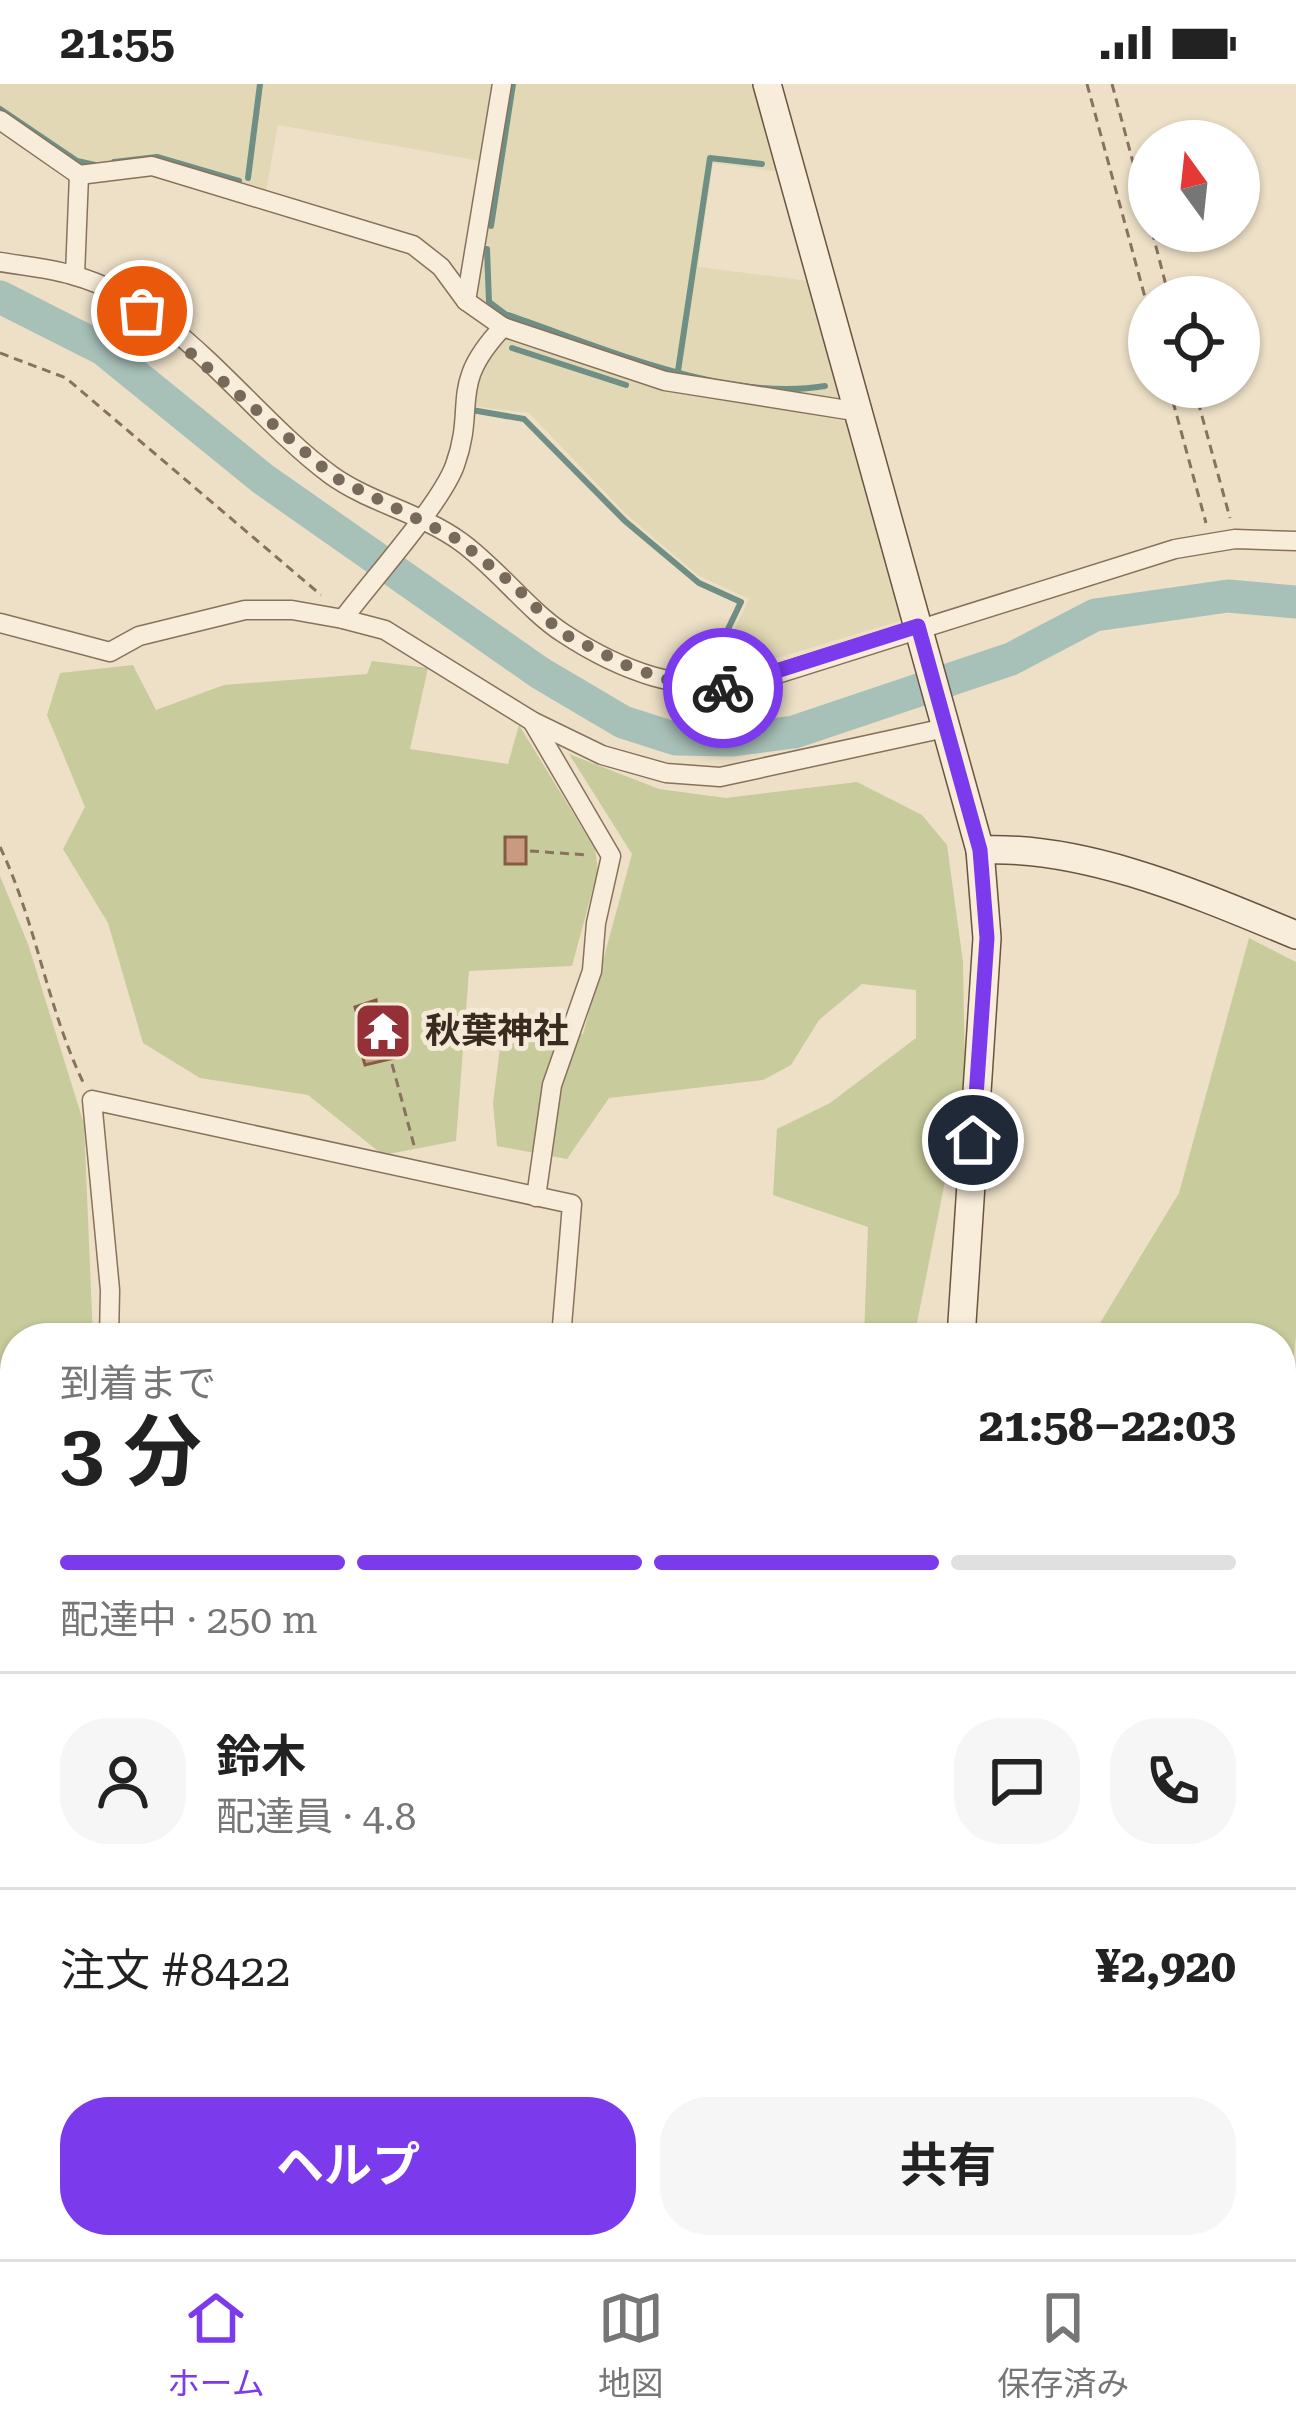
<!DOCTYPE html>
<html lang="ja">
<head>
<meta charset="utf-8">
<style>
	body { margin:0; font-family:"Roboto Serif","Noto Sans JP",serif; background:#f6f6f6; color:#222; height:100vh; display:flex; flex-direction:column; font-size:45px; white-space:nowrap }
	* { box-sizing:border-box; margin:0 }
	p { font-size:39px; color:#767676 }
	.icon { flex:none; width:66px; height:66px; fill:none; stroke:currentColor; stroke-width:2; stroke-linecap:round; stroke-linejoin:round }
	.map { position:relative; flex:1; overflow:hidden }
	.sheet { position:absolute; left:0px; top:1239px; width:1296px; height:936px; display:flex; flex-direction:column; background:#fff; border-radius:48px 48px 0 0; box-shadow:0 3px 9px #0004 }
	.sheet>* { flex:none }
	.needle { width:78px; rotate:345deg }
	.buttons { position:absolute; left:1128px; top:36px; display:grid; gap:24px }
	.buttons a { display:grid; place-items:center; width:132px; height:132px; border-radius:50%; background:#fff; box-shadow:0 3px 9px #0004; font-size:60px }
	.pin { position:absolute; display:grid; place-items:center; width:102px; height:102px; color:#fff; margin:-51px; border:6px solid #fff; border-radius:50%; box-shadow:0 3px 12px #0007 }
	.courier { position:absolute; display:grid; place-items:center; width:120px; height:120px; margin:-60px; border:9px solid #7c3aed; border-radius:50%; background:#fff; color:#222; box-shadow:0 3px 15px #0007 }
	.head em { font-style:normal; font-weight:700 }
	.head div { display:flex; flex-direction:column-reverse }
	.head { display:flex; align-items:center; justify-content:space-between; height:204px; padding:0 60px }
	h1 { font-size:78px; font-weight:700; line-height:90px }
	.bar { display:grid; grid-template-columns:repeat(4,1fr); gap:18px 12px; align-content:center; height:144px; padding:0 60px }
	.bar i { height:15px; border-radius:9px; background:#e0e0e0 }
	.bar .selected { background:#7c3aed }
	.bar p { grid-column:span 4 }
	.line { display:flex; align-items:center; gap:30px; padding:0 60px; border-top:3px solid #e0e0e0 }
	.line div { flex:1 }
	.round { display:grid; place-items:center; flex:none; width:126px; height:126px; border-radius:48px; background:#f6f6f6 }
	.action { display:flex; gap:24px; margin-top:auto; padding:24px 60px }
	.action a { flex:1; height:138px; border-radius:48px; background:#7c3aed; color:#fff; font-size:48px; font-weight:700; line-height:138px; text-align:center }
	.action a+a { background:#f6f6f6; color:#222 }
	.status { display:flex; justify-content:space-between; align-items:center; height:84px; padding:0 60px; background:#fff; direction:ltr }
	.status svg { height:33px; fill:currentColor }
	.tab-bar { display:flex; justify-content:space-around; align-items:center; height:168px; border-top:3px solid #e0e0e0; background:#fff; font-size:33px; color:#767676 }
	.tab-bar a { display:grid; justify-items:center; gap:6px }
	.tab-bar .selected { color:#7c3aed }
	.map>svg:first-child { display:block }
</style>
</head>
<body>
<div class="status"><b>21:55</b><svg viewBox="0 0 49 12"><path d="M0 12V9h3v3zM5 12V6h3v6zM10 12V3h3v9zM15 12V0h3v12zM26 1h20v11H26zM47 4h2v5h-2z"/></svg></div>
<div class="map">
<svg width="1296" height="2175" viewBox="0 0 1296 2175">
	<rect width="100%" height="100%" fill="#ede0c7"/>
	<g fill="#e2d8b5">
		<path d="M0 0H498L486 78 278 41 265 112 155 79 82 89 0 32Z"/>
		<path d="M505 0H764L789 89 713 79 698 183 818 198 852 322 667 291 507 238 471 214Z"/>
		<path d="M505 248 660 303 851 338 906 535 711 594 749 515 699 492 627 431 529 329 473 322 470 307Z"/>
	</g>
	<g fill="#c8cb9b">
		<path d="M372 577 428 584 410 665 508 680 519 641 595 765 598 786 572 882 469 887 456 1057 383 1071 308 1011 200 994 143 959 108 839 63 765 85 723 47 631 60 589 133 581 156 626 224 601 367 590Z"/>
		<path d="M569 670 659 705 726 714 857 698 922 731 947 761 963 878 965 996 914 1254H864L868 1143 773 1111 777 1045 830 1019 916 954V906L862 900 819 936 791 981 763 996 609 1014 567 1075 497 1062 493 1019 500 964 530 953 583 950 632 770Z"/>
		<path d="M0 792 28 860 84 1040 93 1254H15V1461L0 1449Z"/>
		<path d="M1249 854 1296 878V1252L1281 1385V1254H1091L1179 1109Z"/>
		<path d="M1281 1876 1296 1880V2175H916L917 2160H1281Z"/>
	</g>
	<path fill="#a8c1b8" stroke="#6f8f85" stroke-width="3" d="M517 2160H696L684 2175H516Z"/>
	<g fill="none" stroke-linecap="round" stroke-linejoin="round">
		<g stroke="#6f8f85" stroke-width="6">
			<path d="M0 25 77 77 95 81"/>
			<path d="M114 78 157 73 239 97"/>
			<path d="M248 94 260 0"/>
			<path d="M491 142 513 0"/>
			<path d="M487 165 489 218 505 230C599 262 724 319 825 302"/>
			<path d="M512 264 626 301"/>
			<path d="M678 287 710 74 762 80"/>
			<path d="M466 325 524 335 625 437 699 499 741 518 704 595"/>
		</g>
		<path stroke="#a8c1b8" stroke-width="33" d="M0 213 103 265 263 395 540 589 623 638 676 655 733 656 794 648 1011 575 1095 531 1228 512 1296 518"/>
	</g>
	<g fill="#c99a7f" stroke="#865b44" stroke-width="3">
		<rect x="505" y="753" width="21" height="27"/>
		<path d="M376 916 380 945 395 942 403 972 365 981 357 953 370 950 368 940 360 942 355 923Z"/>
	</g>
	<g fill="none" stroke-linecap="round" stroke-linejoin="round">
		<defs>
			<path id="lane" d="M1296 1467V1529"/>
			<g id="street">
				<path d="M0 36 79 91 152 82 413 161 441 183 466 217 503 243 665 297 860 328"/>
				<path d="M0 178C24 182 49 184 72 191 178 219 247 329 331 391 370 419 421 429 461 458 497 484 529 527 563 549 619 586 686 612 752 598L1175 465 1235 455 1296 457"/>
				<path d="M75 191 79 91"/>
				<path d="M466 217 502 0"/>
				<path d="M343 535C371 497 441 420 455 381 477 320 447 302 503 243"/>
				<path d="M0 539 110 568 139 552 245 526H292L343 535 385 546 532 637 602 671 666 689 720 693 945 644"/>
				<path d="M532 637 611 772 596 839 592 887 552 1001 536 1113"/>
				<path d="M109 1254 110 1206 92 1016 572 1120 561 1254"/>
				<path d="M0 1726 15 1727"/>
				<path d="M410 2175 418 2160"/>
			</g>
			<g id="secondary">
				<path d="M767 0 980 766 987 854 961 1254"/>
				<path d="M980 766C1086 761 1199 811 1296 851"/>
				<path d="M891 2175 892 2160"/>
			</g>
		</defs>
		<use href="#lane" stroke="#88725d" stroke-width="12"/>
		<use href="#street" stroke="#88725d" stroke-width="21"/>
		<use href="#secondary" stroke="#6a5340" stroke-width="30"/>
		<g stroke="#88725d" stroke-width="3" stroke-dasharray="9 6" stroke-linecap="butt">
			<path d="M1087 0 1149 228"/>
			<path d="M1112 0 1149 138"/>
			<path d="M1152 147 1169 213"/>
			<path d="M0 269 66 294 321 511"/>
			<path d="M1169 303 1206 439"/>
			<path d="M1194 303 1230 434"/>
			<path d="M0 763C36 838 47 923 83 998"/>
			<path d="M530 767 588 771"/>
			<path d="M392 980 415 1065"/>
		</g>
		<use href="#lane" stroke="#f8edda" stroke-width="9"/>
		<use href="#street" stroke="#f8edda" stroke-width="18"/>
		<use href="#secondary" stroke="#f8edda" stroke-width="27"/>
	</g>
	<g fill="none" stroke-linecap="round" stroke-linejoin="round">
		<path stroke="#786a5a" stroke-width="12" stroke-dasharray="0 21.6" d="M142 227 334 393 457 455 514 501 560 548 630 583 680 600 723 604"/>
		<path stroke="#7c3aed" stroke-width="15" d="M723 604 918 542 980 766 987 854 973 1056"/>
	</g>
	<defs>
		<symbol id="temple-square" viewBox="-11 -11 22 22"><rect x="-9" y="-9" width="18" height="18" rx="4" fill="#943036" stroke="#f4ead7"/><path d="M0-6L5-2H3V0L6.5 2.5H4V6H1.5V3h-3V6H-4V2.5H-6.5L-3 0V-2H-5Z" fill="#fff"/></symbol>
	</defs>
	<g fill-rule="evenodd">
		<use href="#temple-square" x="350" y="914" width="66" height="66"/>
	</g>
	<g text-anchor="middle" dominant-baseline="central" stroke-width="10" stroke-linejoin="round" paint-order="stroke">
		<g font-size="36" font-weight="bold" fill="#392b20" stroke="#f4ead7" text-anchor="start">
			<text x="425" y="947">秋葉神社</text>
		</g>
	</g>
</svg>
<div class="buttons">
<a><svg class="needle" viewBox="-14 -14 28 28"><path d="M0-13l5 13h-10z" fill="#e53935"/><path d="M0 13l5-13h-10z" fill="#767676"/></svg></a>
<a><svg class="icon" aria-label="locate" viewBox="0 0 24 24"><circle cx="12" cy="12" r="6"/><path d="M12 2v4M12 18v4M2 12h4M18 12h4"/></svg></a>
</div>
<div class="pin" style="left:142px;top:227px;background:#ea580c"><svg class="icon" aria-label="bag" viewBox="0 0 24 24"><path d="M5 8h14l-1 12H6zM9 8a3 3 0 0 1 6 0"/></svg></div>
<div class="pin" style="left:973px;top:1056px;background:#1f2937"><svg class="icon" aria-label="home" viewBox="0 0 24 24"><path d="M3 11l9-7 9 7M6 9v11h12V9"/></svg></div>
<div class="courier" style="left:723px;top:604px"><svg class="icon" aria-label="bike" viewBox="0 0 24 24"><circle cx="6" cy="16" r="4"/><circle cx="18" cy="16" r="4"/><path d="M6 16l4-8h5l3 8M10 8l3 8H6M13 5h3"/></svg></div>
<section class="sheet">
<div class="head"><div><h1>3 分</h1><p>到着まで</p></div><em>21:58–22:03</em></div>
<div class="bar"><i class="selected"></i><i class="selected"></i><i class="selected"></i><i></i><p>配達中 · 250 m</p></div>
<div class="line" style="height:216px"><a class="round"><svg class="icon" aria-label="person" viewBox="0 0 24 24"><circle cx="12" cy="8" r="4"/><path d="M4 21q1-7 8-7t8 7"/></svg></a><div><b>鈴木</b><p>配達員 · 4.8</p></div><a class="round"><svg class="icon" aria-label="chat" viewBox="0 0 24 24"><path d="M4 5h16v11H9l-5 4z"/></svg></a><a class="round"><svg class="icon" aria-label="phone" viewBox="0 0 24 24"><path d="M5 4h4l2 5-3 2q2 4 5 5l2-3 5 2v4C11 20 4 13 5 4z"/></svg></a></div>
<div class="line" style="height:156px"><div>注文 #8422</div><b>¥2,920</b></div>
<div class="action"><a>ヘルプ</a><a>共有</a></div>
</section>
</div>
<nav class="tab-bar">
<a class="selected"><svg class="icon" aria-label="home" viewBox="0 0 24 24"><path d="M3 11l9-7 9 7M6 9v11h12V9"/></svg>ホーム</a>
<a><svg class="icon" aria-label="map" viewBox="0 0 24 24"><path d="M3 6l6-2 6 2 6-2v14l-6 2-6-2-6 2zM9 4v14M15 6v14"/></svg>地図</a>
<a><svg class="icon" aria-label="saved" viewBox="0 0 24 24"><path d="M7 4h10v16l-5-4-5 4z"/></svg>保存済み</a>
</nav>
</body>
</html>
